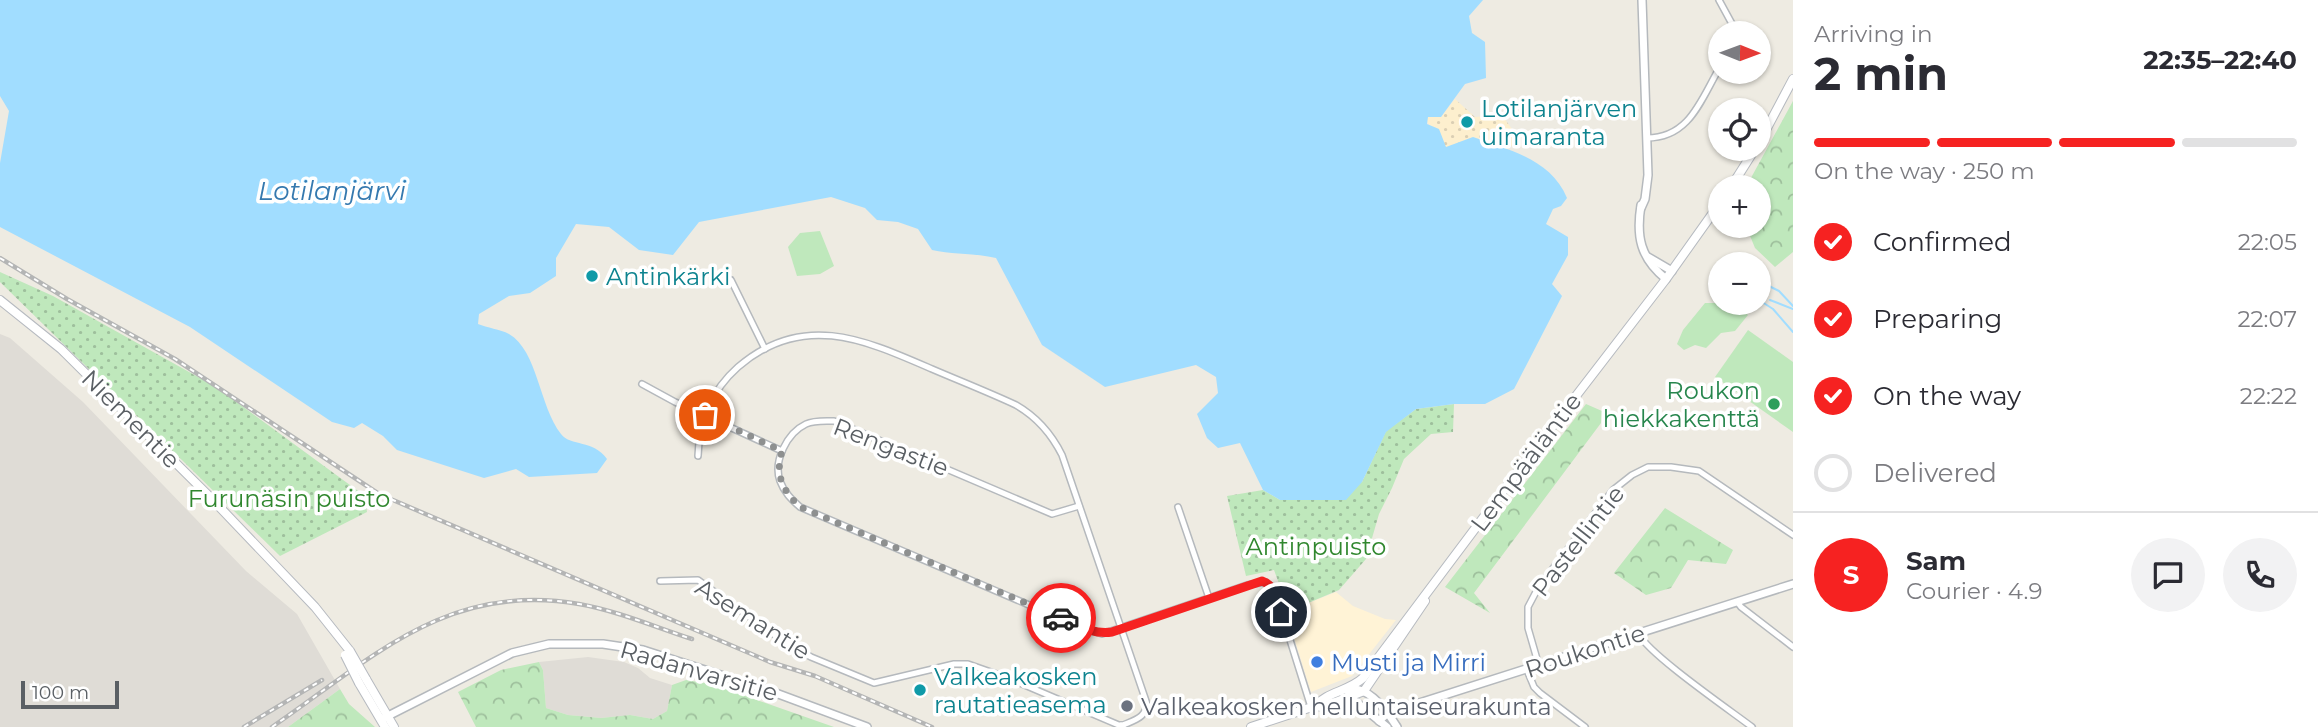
<!DOCTYPE html>
<html lang="en">
<head>
<meta charset="utf-8">
<style>
	body { margin:0; font-family:Montserrat,sans-serif; background:#f2f2f3; color:#2b2b33; height:100vh; display:flex; flex-direction:column; font-size:26px; white-space:nowrap }
	* { box-sizing:border-box; margin:0 }
	p { font-size:23px; color:#7c7c81 }
	.icon { flex:none; width:38px; height:38px; fill:none; stroke:currentColor; stroke-width:2; stroke-linecap:round; stroke-linejoin:round }
	.map { position:relative; flex:1; overflow:hidden }
	.panel { display:flex; flex-direction:column; background:#fff; width:525px }
	.panel>* { flex:none }
	.needle { width:46px; rotate:91deg }
	.tools { position:absolute; left:1708px; top:21px; display:grid; gap:14px }
	.tools a { display:grid; place-items:center; width:63px; height:63px; border-radius:50%; background:#fff; box-shadow:0 2px 5px #0004; font-size:35px }
	.scale { position:absolute; left:21px; bottom:18px; width:98px; box-sizing:border-box; padding-left:7px; border:4px solid #5a5f64; border-top:0; font-size:19px; line-height:24px; white-space:nowrap; color:#5a5f64; -webkit-text-stroke:5px #fff; paint-order:stroke }
	.pin { position:absolute; display:grid; place-items:center; width:60px; height:60px; color:#fff; margin:-30px; border:4px solid #fff; border-radius:50%; box-shadow:0 2px 7px #0007 }
	.courier { position:absolute; display:grid; place-items:center; width:70px; height:70px; margin:-35px; border:5px solid #f62221; border-radius:50%; background:#fff; color:#222; box-shadow:0 2px 9px #0007 }
	.headline em { font-style:normal; font-weight:700 }
	.headline div { display:flex; flex-direction:column-reverse }
	.headline { display:flex; align-items:center; justify-content:space-between; height:119px; padding:0 21px }
	h1 { font-size:46px; font-weight:700; line-height:52px }
	.bar { display:grid; grid-template-columns:repeat(4,1fr); gap:10px 7px; align-content:center; height:84px; padding:0 21px }
	.bar i { height:9px; border-radius:5px; background:#e1e1e2 }
	.bar .selected { background:#f62221 }
	.bar p { grid-column:span 4 }
	.line { display:flex; align-items:center; gap:18px; padding:0 21px; border-top:2px solid #e1e1e2 }
	.line div { flex:1 }
	.round { display:grid; place-items:center; flex:none; width:74px; height:74px; border-radius:37px; background:#f2f2f3 }
	ol { padding:0 21px; list-style:none }
	li { display:flex; align-items:center; gap:21px; height:77px }
	li p { margin-inline-start:auto }
	li .icon { padding:7px; border-radius:50%; background:#f62221; color:#fff; stroke-width:4 }
	li:last-child { color:#7c7c81 }
	li i { width:38px; height:38px; border:4px solid #e1e1e2; border-radius:50% }
	main { display:flex; flex:1; min-height:0 }
	.map>svg:first-child { display:block }
</style>
</head>
<body>
<main>
<div class="map">
<svg width="1793" height="727" viewBox="0 0 1793 727">
	<defs>
		<pattern id="forest-crowns" width="20" height="18" patternUnits="userSpaceOnUse" patternTransform="scale(1.75)"><rect width="20" height="18" fill="#bfe8bc"/><path d="M2 6a3 3 0 1 1 6 0M12 15a3 3 0 1 1 6 0" fill="none" stroke="#9ebf9c"/></pattern>
		<pattern id="sand-dots" width="8" height="8" patternUnits="userSpaceOnUse" patternTransform="scale(1.75)"><rect width="8" height="8" fill="#fdefce"/><path d="M2 2h.1M6 6h.1" fill="none" stroke="#dbcfb4" stroke-width="1.8" stroke-linecap="round"/></pattern>
		<pattern id="park-dots" width="8" height="8" patternUnits="userSpaceOnUse" patternTransform="scale(1.75)"><rect width="8" height="8" fill="#bfe8bc"/><path d="M2 2h.1M6 6h.1" fill="none" stroke="#9ebf9c" stroke-width="1.8" stroke-linecap="round"/></pattern>
	</defs>
	<rect width="100%" height="100%" fill="#eeebe2"/>
	<path fill="#fff3d6" d="M1336 592 1353 606 1385 619 1396 620 1352 676 1311 692 1286 612Z"/>
	<g fill="#dfdcd6">
		<path d="M0 334 10 338 83 402 246 571 297 614 340 689 288 727H0Z"/>
		<path d="M588 657 624 662 638 668 650 678 672 685 667 711 653 719 630 715 601 718 568 715 546 708 543 670 539 662Z"/>
	</g>
	<g fill="#bfe8bc">
		<path d="M820 231 834 266 820 274 797 276 788 247 800 233Z"/>
		<path d="M1705 303H1734L1748 315 1735 331 1721 333 1706 348 1695 345 1684 350 1677 344 1683 330Z"/>
		<path d="M1748 330 1793 362V432L1715 377Z"/>
	</g>
	<g fill="url(#forest-crowns)">
		<path d="M1793 101V252L1775 267 1755 248 1746 226H1759V187H1746Z"/>
		<path d="M1586 404 1602 411 1601 423 1474 593 1490 613 1445 587Z"/>
		<path d="M1665 508 1733 550 1726 564 1688 560 1671 588 1646 595 1614 573Z"/>
		<path d="M539 662 543 670 546 708 568 715 601 718 630 715 653 719 667 711 672 685 686 680 711 684 834 727H476L458 692 501 670Z"/>
		<path d="M340 689 349 704 375 727H288Z"/>
	</g>
	<path fill="url(#sand-dots)" d="M1455 99 1475 117 1502 115 1519 139 1508 149 1473 137 1446 148 1426 120 1428 117H1441Z"/>
	<g fill="url(#park-dots)">
		<path d="M0 272 53 296 216 387 365 496 367 512 280 556 0 282Z"/>
		<path d="M1454 404 1453 432 1431 434 1404 459 1392 488 1379 514 1366 559 1339 590 1289 611 1274 570 1246 576 1227 496 1263 490 1280 500 1362 482 1386 431 1416 409Z"/>
	</g>
	<path fill="#a1ddff" d="M0 0H1483L1469 16 1472 33 1485 42 1486 78 1465 84 1441 117H1428L1427 124 1439 129 1446 147 1473 137C1509 150 1551 159 1567 198L1561 206 1553 209 1546 224 1568 237V255L1552 284 1562 296 1514 389 1485 404H1454L1416 409 1386 432 1362 482 1346 500H1280L1263 490 1240 443 1218 448 1207 438 1197 414 1218 393 1216 377 1196 365 1105 387 1042 345 996 258C975 253 953 255 932 250L918 229 898 222 877 220 865 208 831 197 699 222 673 255 639 250 609 227 576 224 556 258V276L530 293 509 296 479 314 478 324C487 328 500 329 509 334 538 351 539 406 561 434 571 447 593 439 607 459L597 473 529 477 516 469 484 478 397 450 383 436 362 423 354 428 332 422 190 327 0 227V163L9 111 0 96Z"/>
	<g fill="none" stroke-linecap="round" stroke-linejoin="round">
		<g stroke="#a1ddff" stroke-width="2">
			<path d="M1759 281 1779 291 1793 306"/>
			<path d="M1759 300 1773 309 1793 332"/>
			<path d="M1770 300 1793 309"/>
		</g>
		<defs>
			<g id="minor">
				<path d="M1719 0 1737 33"/>
				<path d="M1647 138C1690 138 1701 99 1720 67"/>
				<path d="M731 280 765 349"/>
				<path d="M642 384 675 402 782 451"/>
				<path d="M1079 506 1052 514 834 421C825 421 814 420 806 424 787 433 773 461 780 481 784 492 791 499 800 507L1078 626 1102 634 1247 585 1266 582 1274 589 1311 707"/>
				<path d="M1178 507 1209 598"/>
				<path d="M660 581 698 580 783 641 811 657 874 683 954 664H968L1008 678 1121 726C1134 720 1148 718 1146 701L1062 455C1051 433 1037 417 1016 405 988 392 960 381 932 369 865 340 803 311 738 367 711 391 699 420 698 456"/>
				<path d="M1738 603 1741 607 1793 647"/>
				<path d="M1639 634C1647 653 1731 711 1752 727"/>
				<path d="M1539 666 1528 628V607L1538 588 1613 490 1632 475 1648 467H1671L1699 471 1793 535"/>
				<path d="M1527 670 1534 687 1540 693 1585 727"/>
			</g>
			<g id="tertiary">
				<path d="M1641 205C1636 236 1640 258 1666 279"/>
				<path d="M1641 208 1645 199 1648 175 1642 0"/>
				<path d="M1648 257 1672 271"/>
				<path d="M384 718 512 653 549 644H603L643 650 773 692 867 727"/>
				<path d="M1379 721 1388 713 1793 584"/>
				<path d="M1121 726 1122 727"/>
				<path d="M1387 727 1351 698 1347 689C1368 685 1387 711 1397 727"/>
			</g>
			<g id="secondary">
				<path d="M1759 143 1793 79"/>
				<path d="M1731 187 1755 149"/>
				<path d="M0 300 61 349 209 496 315 607 350 651"/>
				<path d="M366 679 394 727"/>
				<path d="M359 683 385 727"/>
				<path d="M1315 706C1327 692 1349 691 1363 678L1519 470 1666 279 1720 203"/>
				<path d="M1251 727 1315 706 1323 707 1364 691 1425 601"/>
			</g>
		</defs>
		<use href="#minor" stroke="#b5b9bd" stroke-width="8"/>
		<use href="#tertiary" stroke="#b5b9bd" stroke-width="10"/>
		<use href="#secondary" stroke="#b6bac0" stroke-width="10"/>
		<use href="#minor" stroke="#fff" stroke-width="5"/>
		<use href="#tertiary" stroke="#fff" stroke-width="7"/>
		<use href="#secondary" stroke="#fff" stroke-width="8"/>
		<defs>
			<g id="rail">
				<path d="M0 258 67 299 175 359 379 494 770 662 815 676 932 727"/>
				<path d="M244 727 322 680"/>
				<path d="M272 727C371 659 448 581 579 604 618 611 655 627 692 639"/>
			</g>
		</defs>
		<use href="#rail" stroke="#b4b5b5" stroke-width="4.5"/>
		<use href="#rail" stroke="#fff" stroke-width="2" stroke-dasharray="5" stroke-linecap="butt"/>
		<defs>
			<g id="secondary-bridge">
				<path d="M350 651 366 679"/>
				<path d="M345 655 359 683"/>
			</g>
		</defs>
		<use href="#secondary-bridge" stroke="#b6bac0" stroke-width="10" stroke-linecap="butt"/>
		<use href="#secondary-bridge" stroke="#fff" stroke-width="8"/>
	</g>
	<g fill="none" stroke-linecap="round" stroke-linejoin="round">
		<path stroke="#8e9090" stroke-width="7" stroke-dasharray="0 12.6" d="M705 415 782 451C775 475 782 490 800 507L1061 618"/>
		<path stroke="#f62221" stroke-width="9" d="M1061 618C1077 625 1093 635 1112 632L1262 581C1276 586 1276 599 1281 612"/>
	</g>
	<g fill="#0f9aa8" stroke="#fff" stroke-width="2.5">
		<circle cx="1467" cy="122" r="7"/>
		<circle cx="592" cy="276" r="7"/>
		<circle cx="920" cy="690" r="7"/>
	</g>
	<circle fill="#2e9e5b" stroke="#fff" stroke-width="2.5" cx="1774" cy="404" r="7"/>
	<circle fill="#3f7fe0" stroke="#fff" stroke-width="2.5" cx="1317" cy="662" r="7"/>
	<circle fill="#6b7280" stroke="#fff" stroke-width="2.5" cx="1127" cy="706" r="7"/>
	<g text-anchor="middle" dominant-baseline="central" stroke-width="7" stroke-linejoin="round" paint-order="stroke">
		<g font-size="24" fill="#0d838f" stroke="#fff" text-anchor="start">
			<text x="1481" y="108">Lotilanjärven<tspan x="1481" dy="28">uimaranta</tspan></text>
			<text x="606" y="276">Antinkärki</text>
			<text x="934" y="676">Valkeakosken<tspan x="934" dy="28">rautatieasema</tspan></text>
		</g>
		<g font-size="24" fill="#27864d" stroke="#fff" text-anchor="end">
			<text x="1760" y="390">Roukon<tspan x="1760" dy="28">hiekkakenttä</tspan></text>
		</g>
		<g font-size="24" fill="#5a5f64" stroke="#fff">
			<text transform="translate(131 419) rotate(45)">Niementie</text>
			<text transform="translate(891 447) rotate(21)">Rengastie</text>
			<text transform="translate(1526 462) rotate(-53)">Lempääläntie</text>
			<text transform="translate(1578 541) rotate(-52)">Pastellintie</text>
			<text transform="translate(753 619) rotate(32)">Asemantie</text>
			<text transform="translate(1585 651) rotate(-18)">Roukontie</text>
			<text transform="translate(699 671) rotate(16)">Radanvarsitie</text>
		</g>
		<g font-size="24" fill="#30872e" stroke="#fff">
			<text x="289" y="498">Furunäsin puisto</text>
			<text x="1316" y="546">Antinpuisto</text>
		</g>
		<g font-size="24" fill="#366cbe" stroke="#fff" text-anchor="start">
			<text x="1331" y="662">Musti ja Mirri</text>
		</g>
		<g font-size="24" fill="#5b616d" stroke="#fff" text-anchor="start">
			<text x="1141" y="706">Valkeakosken helluntaiseurakunta</text>
		</g>
		<g font-size="26" font-style="italic" fill="#3579af" stroke="#fff">
			<text x="332" y="191">Lotilanjärvi</text>
		</g>
	</g>
</svg>
<div class="tools">
<a><svg class="needle" viewBox="-14 -14 28 28"><path d="M0-13l5 13h-10z" fill="#e53935"/><path d="M0 13l5-13h-10z" fill="#7c7c81"/></svg></a>
<a><svg class="icon" aria-label="locate" viewBox="0 0 24 24"><circle cx="12" cy="12" r="6"/><path d="M12 2v4M12 18v4M2 12h4M18 12h4"/></svg></a>
<a>+</a>
<a>−</a>
</div>
<div class="scale">100 m</div>
<div class="pin" style="left:705px;top:415px;background:#ea580c"><svg class="icon" aria-label="bag" viewBox="0 0 24 24"><path d="M5 8h14l-1 12H6zM9 8a3 3 0 0 1 6 0"/></svg></div>
<div class="pin" style="left:1281px;top:612px;background:#1f2937"><svg class="icon" aria-label="home" viewBox="0 0 24 24"><path d="M3 11l9-7 9 7M6 9v11h12V9"/></svg></div>
<div class="courier" style="left:1061px;top:618px"><svg class="icon" aria-label="car" viewBox="0 0 24 24"><path d="M5 17H2v-5l4-1 3-4h7l3 4 3 1v5h-3M9 17h6M6 11h13"/><circle cx="7" cy="17" r="2"/><circle cx="17" cy="17" r="2"/></svg></div>
</div>
<section class="panel">
<div class="headline"><div><h1>2 min</h1><p>Arriving in</p></div><em>22:35–22:40</em></div>
<div class="bar"><i class="selected"></i><i class="selected"></i><i class="selected"></i><i></i><p>On the way · 250 m</p></div>
<ol>
<li><svg class="icon" aria-label="check" viewBox="0 0 24 24"><path d="M5 12l5 5 9-10"/></svg>Confirmed<p>22:05</p></li>
<li><svg class="icon" aria-label="check" viewBox="0 0 24 24"><path d="M5 12l5 5 9-10"/></svg>Preparing<p>22:07</p></li>
<li><svg class="icon" aria-label="check" viewBox="0 0 24 24"><path d="M5 12l5 5 9-10"/></svg>On the way<p>22:22</p></li>
<li><i></i>Delivered</li>
</ol>
<div class="line" style="height:126px"><b class="round" style="background:#f62221;color:#fff">S</b><div><b>Sam</b><p>Courier · 4.9</p></div><a class="round"><svg class="icon" aria-label="chat" viewBox="0 0 24 24"><path d="M4 5h16v11H9l-5 4z"/></svg></a><a class="round"><svg class="icon" aria-label="phone" viewBox="0 0 24 24"><path d="M5 4h4l2 5-3 2q2 4 5 5l2-3 5 2v4C11 20 4 13 5 4z"/></svg></a></div>
</section>
</main>
</body>
</html>
